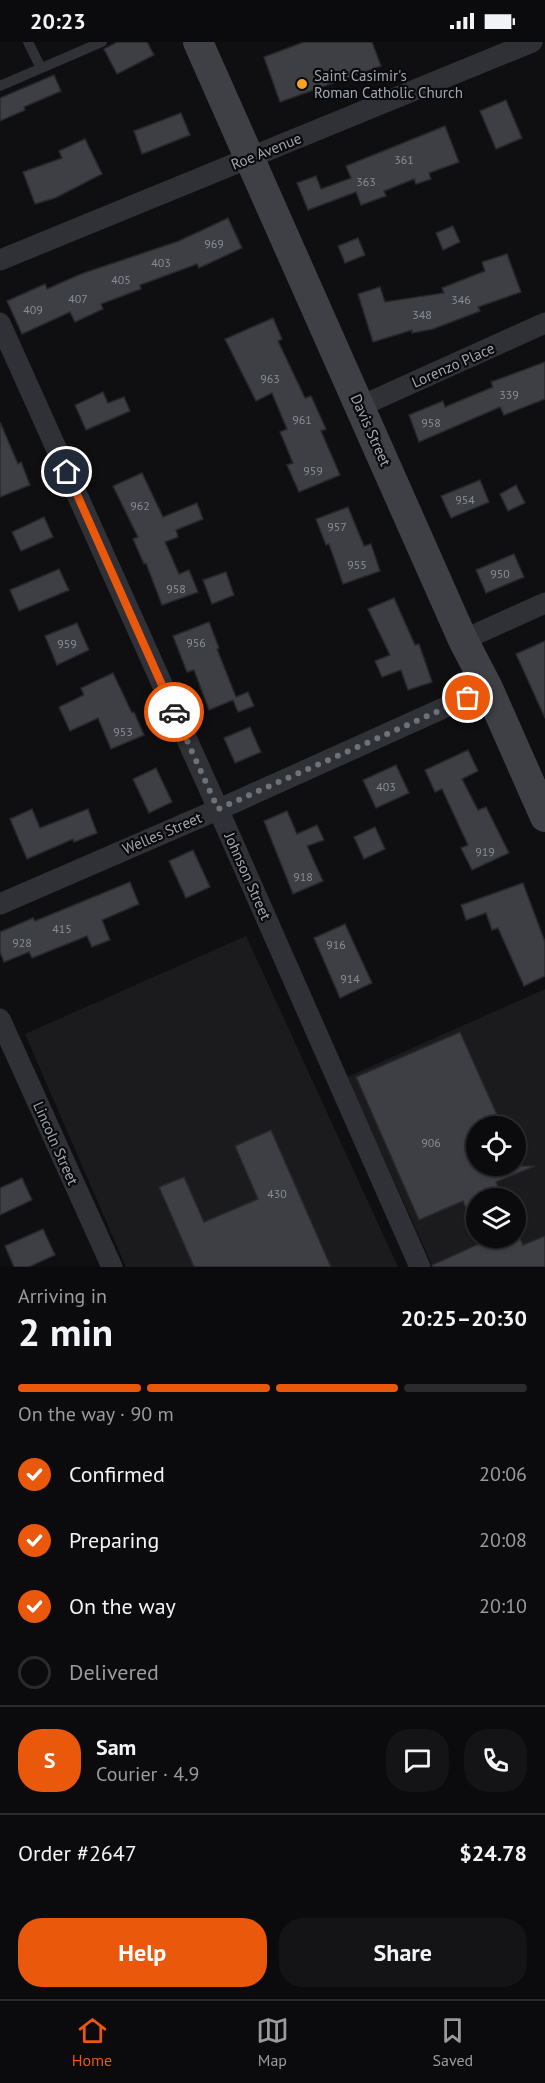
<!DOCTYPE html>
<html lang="en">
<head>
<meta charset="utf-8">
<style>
	body { margin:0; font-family:"PT Sans",sans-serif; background:#141416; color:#f1f3f6; height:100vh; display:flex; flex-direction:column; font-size:22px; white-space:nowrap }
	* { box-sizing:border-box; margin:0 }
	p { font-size:20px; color:#9a9b9d }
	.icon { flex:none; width:33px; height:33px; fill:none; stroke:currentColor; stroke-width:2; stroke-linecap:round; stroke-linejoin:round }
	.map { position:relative; height:1225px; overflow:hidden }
	.drawer { display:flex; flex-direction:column; background:#0b0b0d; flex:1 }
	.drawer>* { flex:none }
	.tools { position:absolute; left:466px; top:1074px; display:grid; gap:12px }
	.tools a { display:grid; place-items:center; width:60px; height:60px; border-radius:50%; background:#0b0b0d; box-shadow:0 2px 4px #0004,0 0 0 2px #2b2b2e; font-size:30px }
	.pin { position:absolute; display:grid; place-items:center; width:51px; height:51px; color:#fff; margin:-26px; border:3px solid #fff; border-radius:50%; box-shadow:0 2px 6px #0007 }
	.courier { position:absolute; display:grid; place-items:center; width:60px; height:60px; margin:-30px; border:4px solid #ea580c; border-radius:50%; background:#fff; color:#222; box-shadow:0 2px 8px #0007 }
	.overview em { font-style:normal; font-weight:700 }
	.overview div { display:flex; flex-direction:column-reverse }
	.overview { display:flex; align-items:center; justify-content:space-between; height:102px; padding:0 18px }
	h1 { font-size:39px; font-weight:700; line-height:45px }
	.bar { display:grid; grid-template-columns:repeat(4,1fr); gap:9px 6px; align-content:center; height:72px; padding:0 18px }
	.bar i { height:8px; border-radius:4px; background:#2b2b2e }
	.bar .selected { background:#ea580c }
	.bar p { grid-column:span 4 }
	.line { display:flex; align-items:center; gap:15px; padding:0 18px; border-top:2px solid #2b2b2e }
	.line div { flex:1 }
	.round { display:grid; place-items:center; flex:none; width:63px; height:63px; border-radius:24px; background:#141416 }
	ol { padding:0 18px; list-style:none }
	li { display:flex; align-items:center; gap:18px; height:66px }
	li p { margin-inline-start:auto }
	li .icon { padding:6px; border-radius:50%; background:#ea580c; color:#fff; stroke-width:4 }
	li:last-child { color:#9a9b9d }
	li i { width:33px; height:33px; border:3px solid #2b2b2e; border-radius:50% }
	.cta { display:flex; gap:12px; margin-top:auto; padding:12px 18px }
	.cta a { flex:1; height:69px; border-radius:24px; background:#ea580c; color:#fff; font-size:24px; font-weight:700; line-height:69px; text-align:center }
	.cta a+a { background:#141416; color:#f1f3f6 }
	.status { display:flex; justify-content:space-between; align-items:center; height:42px; padding:0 30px; background:#0b0b0d; direction:ltr }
	.status svg { height:16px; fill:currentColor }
	.dock { display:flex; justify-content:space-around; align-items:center; height:84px; border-top:2px solid #2b2b2e; background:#0b0b0d; font-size:16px; color:#9a9b9d }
	.dock a { display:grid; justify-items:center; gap:3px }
	.dock .selected { color:#ea580c }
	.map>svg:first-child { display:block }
</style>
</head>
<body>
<div class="status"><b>20:23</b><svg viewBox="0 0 49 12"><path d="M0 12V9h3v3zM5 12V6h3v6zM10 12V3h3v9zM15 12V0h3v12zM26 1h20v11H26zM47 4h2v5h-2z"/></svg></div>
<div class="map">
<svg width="545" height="1225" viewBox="0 0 545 1225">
	<rect width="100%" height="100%" fill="#0f0f11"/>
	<g fill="#1b1b1e" fill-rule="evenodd">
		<path d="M246 894 398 1225H126L25 992Z"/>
		<path d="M545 947V1225H433L347 1035ZM477 1084H516V1124H477ZM477 1156H516V1196H477Z"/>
	</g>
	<g fill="#3e3f44" stroke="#29292d" stroke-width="1.5">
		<path d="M117 0H147L154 13 117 32 104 7Z"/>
		<path d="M304 0H372L381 24 280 60 264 15Z"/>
		<path d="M54 33 61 49 24 65 25 68 0 79V56Z"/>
		<path d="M506 58 522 96 496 107 480 69Z"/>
		<path d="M181 71 190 93 142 112 134 89Z"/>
		<path d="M445 84 459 120 429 131 431 137 416 142 414 137 384 149 386 154 361 163 356 150 308 168 297 141 316 134 321 147 351 136 346 124Z"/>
		<path d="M85 97 102 132 55 156 35 162 23 130 62 116 59 109Z"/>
		<path d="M228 176 242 206 199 226 197 222 140 243 141 247 101 262 103 267 75 280 70 270 22 292 7 259 45 242 47 247 81 232 179 199Z"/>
		<path d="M453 184 460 200 443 208 436 191Z"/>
		<path d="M358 196 365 213 345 221 338 204Z"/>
		<path d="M507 212 521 250 478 265 480 269 433 287 412 291V288L373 300 358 252 380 245 385 260 444 251 442 246 485 229 482 220Z"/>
		<path d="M273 276 282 297 278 299 305 356 311 354 326 387 321 389 340 433 299 450 287 423 293 421 280 390 287 387 272 351 256 359 225 297Z"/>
		<path d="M545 320V357L504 373 500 365 419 400 409 373 443 359 445 365 493 345 491 340Z"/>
		<path d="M103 350 108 361 124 355 130 369 86 388 75 363Z"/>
		<path d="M0 380 18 422 21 420 30 443 0 455Z"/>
		<path d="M142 431 163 475 197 461 203 477 176 488 178 495 165 500 179 532 189 528 198 550 162 563 146 521 144 522 133 497 138 495 113 444Z"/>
		<path d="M480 438 489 460 451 476 441 454Z"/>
		<path d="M516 443 525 461 508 469 500 452Z"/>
		<path d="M348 465 364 504 371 502 380 529 343 542 329 502 326 503 316 477Z"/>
		<path d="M44 475 53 495 21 509 12 490Z"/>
		<path d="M514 512 524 535 486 551 476 528Z"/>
		<path d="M59 527 69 548 19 569 10 548Z"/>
		<path d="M226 530 234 553 212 562 203 538Z"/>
		<path d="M394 556 415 603 419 602 432 640 408 648 401 628 382 635 375 619 390 613 368 567Z"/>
		<path d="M209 580 219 606 217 607 236 655 248 650 254 664 238 670 233 658 209 668 194 628 187 630 173 594Z"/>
		<path d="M77 581 89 608 57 623 45 594Z"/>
		<path d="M545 599V676L516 612Z"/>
		<path d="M113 631 132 671 134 670 144 693 111 707 98 676 70 689 59 665 84 653 81 646Z"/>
		<path d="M250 685 261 710 235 721 224 696Z"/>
		<path d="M468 708 478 729 462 737 478 768 486 765 509 811 472 828 461 806 468 803 442 747 435 750 425 728Z"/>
		<path d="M396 723 409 751 376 766 363 738Z"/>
		<path d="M156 726 172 760 149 771 133 737Z"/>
		<path d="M32 767 40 786 88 767 97 791 74 800 73 797 27 817 10 777Z"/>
		<path d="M287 769 297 792 317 783 324 798 307 804 323 839 293 852 264 779Z"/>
		<path d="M375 785 385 807 364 817 354 795Z"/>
		<path d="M193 808 210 845 186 856 169 819Z"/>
		<path d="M130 840 139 862 102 878 110 898 92 905 87 894 32 916 29 910 4 920 0 910V890L33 876 35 879Z"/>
		<path d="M523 841 545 900V934L524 944 498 886 492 888 486 871 466 878 461 863Z"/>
		<path d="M345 882 372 941 340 956 314 896Z"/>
		<path d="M460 990 502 1084H477V1124H535L496 1140 503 1156H477V1192L463 1159 419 1178 356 1035Z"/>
		<path d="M271 1088 331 1225H194L159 1145 184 1135 204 1180 258 1157 235 1104Z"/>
		<path d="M22 1136 32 1158 0 1173V1146Z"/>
		<path d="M43 1187 55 1213 29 1225H14L5 1204Z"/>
		<path d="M545 1194V1225H433L432 1223 481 1201 478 1196H520L523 1203Z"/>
	</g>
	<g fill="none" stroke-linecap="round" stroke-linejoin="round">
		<g stroke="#303136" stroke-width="10">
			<path d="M28 0 41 26"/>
			<path d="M0 44 102 0"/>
		</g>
		<g stroke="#303136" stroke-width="21">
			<path d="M0 218 532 0"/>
			<path d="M0 281 211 751 420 1225"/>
			<path d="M361 364 545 281"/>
			<path d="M463 598 545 561"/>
			<path d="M0 862 233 761 488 646"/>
			<path d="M0 977 112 1225"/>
		</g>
		<path stroke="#3e4046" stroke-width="30" d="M198 0 463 598 488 646 545 775"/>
	</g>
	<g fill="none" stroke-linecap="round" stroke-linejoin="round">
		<path stroke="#6d727a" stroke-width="6" stroke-dasharray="0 10.8" d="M174 670 218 767 468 656"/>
		<path stroke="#ea580c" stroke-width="8" d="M67 430 174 670"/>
	</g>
	<circle fill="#faa11d" stroke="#0a0a0c" stroke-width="2" cx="302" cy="42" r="6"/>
	<g text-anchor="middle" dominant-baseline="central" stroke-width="4.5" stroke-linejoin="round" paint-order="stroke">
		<g font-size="12" fill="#878d96">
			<text x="404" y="117">361</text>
			<text x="366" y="139">363</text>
			<text x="214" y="201">969</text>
			<text x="161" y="220">403</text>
			<text x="121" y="237">405</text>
			<text x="78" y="256">407</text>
			<text x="461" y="257">346</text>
			<text x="33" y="267">409</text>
			<text x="422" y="272">348</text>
			<text x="270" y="336">963</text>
			<text x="509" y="352">339</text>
			<text x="302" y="377">961</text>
			<text x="431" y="380">958</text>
			<text x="313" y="428">959</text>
			<text x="465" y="457">954</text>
			<text x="140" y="463">962</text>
			<text x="337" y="484">957</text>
			<text x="357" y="522">955</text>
			<text x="500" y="531">950</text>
			<text x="176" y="546">958</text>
			<text x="196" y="600">956</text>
			<text x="67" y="601">959</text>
			<text x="123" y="689">953</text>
			<text x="386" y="744">403</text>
			<text x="485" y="809">919</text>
			<text x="303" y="834">918</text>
			<text x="62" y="886">415</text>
			<text x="22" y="900">928</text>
			<text x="336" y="902">916</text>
			<text x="350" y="936">914</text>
			<text x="431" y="1100">906</text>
			<text x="277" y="1151">430</text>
		</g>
		<g font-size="15" fill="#9fa7b2" stroke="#0a0a0c" text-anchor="start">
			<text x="314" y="33">Saint Casimir's<tspan x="314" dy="17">Roman Catholic Church</tspan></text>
		</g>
		<g font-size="15" fill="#9fa7b2" stroke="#0a0a0c">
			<text transform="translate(266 109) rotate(-22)">Roe Avenue</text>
			<text transform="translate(453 323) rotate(-24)">Lorenzo Place</text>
			<text transform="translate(371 388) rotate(66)">Davis Street</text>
			<text transform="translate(162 791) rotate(-23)">Welles Street</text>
			<text transform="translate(248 834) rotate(66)">Johnson Street</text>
			<text transform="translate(56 1101) rotate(66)">Lincoln Street</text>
		</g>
	</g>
</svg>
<div class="tools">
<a><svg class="icon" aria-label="locate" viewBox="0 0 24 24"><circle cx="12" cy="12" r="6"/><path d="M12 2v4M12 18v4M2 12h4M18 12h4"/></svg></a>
<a><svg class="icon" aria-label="layers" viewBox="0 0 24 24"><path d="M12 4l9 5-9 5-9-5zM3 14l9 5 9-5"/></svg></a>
</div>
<div class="pin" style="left:468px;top:656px;background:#ea580c"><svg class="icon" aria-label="bag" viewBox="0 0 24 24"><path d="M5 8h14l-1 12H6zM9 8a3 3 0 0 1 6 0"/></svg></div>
<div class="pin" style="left:67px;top:430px;background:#1f2937"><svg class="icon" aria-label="home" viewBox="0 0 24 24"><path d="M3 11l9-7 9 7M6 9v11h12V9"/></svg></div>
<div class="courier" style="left:174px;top:670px"><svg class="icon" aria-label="car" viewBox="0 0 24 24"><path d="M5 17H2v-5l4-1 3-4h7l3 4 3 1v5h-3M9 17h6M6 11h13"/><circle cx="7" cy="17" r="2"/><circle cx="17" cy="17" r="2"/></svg></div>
</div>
<section class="drawer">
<div class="overview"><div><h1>2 min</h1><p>Arriving in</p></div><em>20:25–20:30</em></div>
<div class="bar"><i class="selected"></i><i class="selected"></i><i class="selected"></i><i></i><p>On the way · 90 m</p></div>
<ol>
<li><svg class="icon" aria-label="check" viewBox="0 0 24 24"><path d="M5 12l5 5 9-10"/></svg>Confirmed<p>20:06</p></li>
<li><svg class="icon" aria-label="check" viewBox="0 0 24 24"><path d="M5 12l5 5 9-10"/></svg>Preparing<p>20:08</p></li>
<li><svg class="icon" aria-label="check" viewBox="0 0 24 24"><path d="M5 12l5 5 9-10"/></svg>On the way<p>20:10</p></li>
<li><i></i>Delivered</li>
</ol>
<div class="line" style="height:108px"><b class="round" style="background:#ea580c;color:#fff">S</b><div><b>Sam</b><p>Courier · 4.9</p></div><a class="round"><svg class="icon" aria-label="chat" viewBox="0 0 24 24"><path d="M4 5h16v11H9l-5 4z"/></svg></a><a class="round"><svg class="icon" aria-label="phone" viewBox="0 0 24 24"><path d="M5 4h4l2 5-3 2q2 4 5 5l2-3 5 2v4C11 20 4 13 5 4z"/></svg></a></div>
<div class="line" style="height:78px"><div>Order #2647</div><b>$24.78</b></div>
<div class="cta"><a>Help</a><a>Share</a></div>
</section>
<nav class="dock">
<a class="selected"><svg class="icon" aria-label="home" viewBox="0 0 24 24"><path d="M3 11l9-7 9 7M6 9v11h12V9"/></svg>Home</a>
<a><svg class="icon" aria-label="map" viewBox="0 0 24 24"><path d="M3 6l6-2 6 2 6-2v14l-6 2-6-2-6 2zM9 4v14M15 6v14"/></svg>Map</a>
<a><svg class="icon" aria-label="saved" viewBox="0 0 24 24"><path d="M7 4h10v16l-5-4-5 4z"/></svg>Saved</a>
</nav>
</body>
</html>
